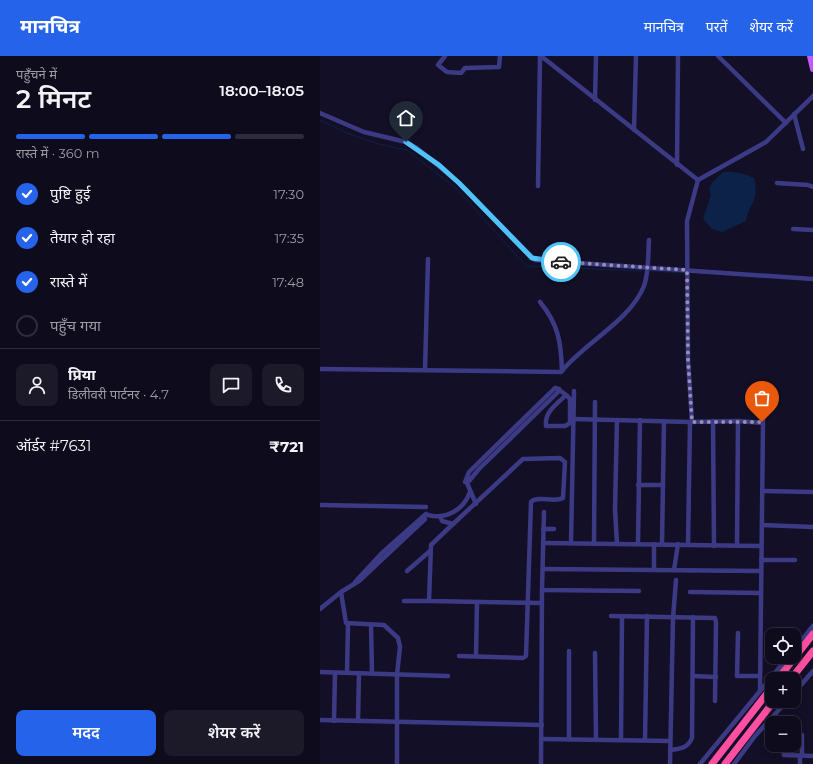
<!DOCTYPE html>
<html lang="hi">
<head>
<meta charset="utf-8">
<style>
	body { margin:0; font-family:Montserrat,"Noto Sans Devanagari",sans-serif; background:#1c1929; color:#f1f3f6; height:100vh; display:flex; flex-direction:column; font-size:15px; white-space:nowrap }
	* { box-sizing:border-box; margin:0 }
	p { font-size:13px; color:#9b9ba3 }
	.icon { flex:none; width:22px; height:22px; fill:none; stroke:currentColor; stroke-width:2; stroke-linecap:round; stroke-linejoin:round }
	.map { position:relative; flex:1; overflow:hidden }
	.side { display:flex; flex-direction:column; background:#0e0b1c; width:320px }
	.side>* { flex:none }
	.controls { position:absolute; left:445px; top:572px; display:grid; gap:8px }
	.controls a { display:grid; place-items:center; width:36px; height:36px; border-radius:8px; background:#0e0b1c; box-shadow:0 2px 6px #0003,0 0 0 1px #2e2b3b; font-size:20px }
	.pin { position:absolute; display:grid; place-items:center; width:34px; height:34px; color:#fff; margin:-41px -17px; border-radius:50% 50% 50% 0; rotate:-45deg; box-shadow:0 0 4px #0007 }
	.pin .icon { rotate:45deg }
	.courier { position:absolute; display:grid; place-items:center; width:40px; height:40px; margin:-20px; border:3px solid #4fc3f7; border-radius:50%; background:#fff; color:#222; box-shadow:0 1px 5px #0007 }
	.headline em { font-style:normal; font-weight:600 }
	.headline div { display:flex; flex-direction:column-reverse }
	.headline { display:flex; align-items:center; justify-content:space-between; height:68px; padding:0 16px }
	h1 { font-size:26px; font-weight:600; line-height:30px }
	.bar { display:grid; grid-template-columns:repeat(4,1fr); gap:6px 4px; align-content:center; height:48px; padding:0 16px }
	.bar i { height:5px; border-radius:3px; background:#2e2b3b }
	.bar .active { background:#2563eb }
	.bar p { grid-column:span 4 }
	.line { display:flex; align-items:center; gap:10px; padding:0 16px; border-top:1px solid #2e2b3b }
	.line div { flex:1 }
	.round { display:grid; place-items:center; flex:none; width:42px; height:42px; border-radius:8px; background:#1c1929 }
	ol { padding:0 16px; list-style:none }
	li { display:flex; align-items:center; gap:12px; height:44px }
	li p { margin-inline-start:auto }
	li .icon { padding:4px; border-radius:50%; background:#2563eb; color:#fff; stroke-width:4 }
	li:last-child { color:#9b9ba3 }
	li i { width:22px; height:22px; border:2px solid #2e2b3b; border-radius:50% }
	.action { display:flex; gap:8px; margin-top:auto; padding:8px 16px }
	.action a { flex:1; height:46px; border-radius:8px; background:#2563eb; color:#fff; font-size:16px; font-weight:600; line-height:46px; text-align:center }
	.action a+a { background:#1c1929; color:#f1f3f6 }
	header { display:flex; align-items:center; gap:24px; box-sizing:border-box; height:56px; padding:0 20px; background:#2563eb; color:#fff }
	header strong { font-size:19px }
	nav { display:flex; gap:22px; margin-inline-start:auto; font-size:14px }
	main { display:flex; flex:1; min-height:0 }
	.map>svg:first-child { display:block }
</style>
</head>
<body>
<header>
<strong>मानचित्र</strong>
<nav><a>मानचित्र</a><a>परतें</a><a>शेयर करें</a></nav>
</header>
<main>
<section class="side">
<div class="headline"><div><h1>2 मिनट</h1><p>पहुँचने में</p></div><em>18:00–18:05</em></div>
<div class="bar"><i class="active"></i><i class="active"></i><i class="active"></i><i></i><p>रास्ते में · 360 m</p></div>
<ol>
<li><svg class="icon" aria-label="check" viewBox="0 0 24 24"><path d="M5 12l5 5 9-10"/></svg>पुष्टि हुई<p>17:30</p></li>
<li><svg class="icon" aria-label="check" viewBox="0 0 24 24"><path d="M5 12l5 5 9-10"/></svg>तैयार हो रहा<p>17:35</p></li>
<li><svg class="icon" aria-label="check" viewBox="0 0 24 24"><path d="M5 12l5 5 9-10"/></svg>रास्ते में<p>17:48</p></li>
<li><i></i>पहुँच गया</li>
</ol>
<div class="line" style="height:72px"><a class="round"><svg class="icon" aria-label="person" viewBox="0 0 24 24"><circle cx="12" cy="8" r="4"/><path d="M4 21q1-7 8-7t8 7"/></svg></a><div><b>प्रिया</b><p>डिलीवरी पार्टनर · 4.7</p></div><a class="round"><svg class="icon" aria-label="chat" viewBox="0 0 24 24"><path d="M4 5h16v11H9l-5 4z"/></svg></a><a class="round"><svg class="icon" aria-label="phone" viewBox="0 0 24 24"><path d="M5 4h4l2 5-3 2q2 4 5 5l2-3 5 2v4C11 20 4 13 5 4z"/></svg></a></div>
<div class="line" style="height:52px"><div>ऑर्डर #7631</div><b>₹721</b></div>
<div class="action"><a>मदद</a><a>शेयर करें</a></div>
</section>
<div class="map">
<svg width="493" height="708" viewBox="0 0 493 708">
	<rect width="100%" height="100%" fill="#130f26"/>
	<path fill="#0c2248" d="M403 116C412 115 426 118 434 122 440 145 429 147 426 165L402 176 392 173 383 163 391 139 389 133 392 127Z"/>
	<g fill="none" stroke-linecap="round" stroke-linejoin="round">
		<g stroke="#0c2248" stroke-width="1">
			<path d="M0 64 27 77 58 88 87 94 137 133 206 210 322 215"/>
			<path d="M330 215 363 217"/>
		</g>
		<g stroke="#3d3a85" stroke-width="4.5">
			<path d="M125 0 118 9 127 16 141 17 145 12 179 11 180 0"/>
			<path d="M221 0 378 124"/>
			<path d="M398 0 466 67"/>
			<path d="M275 44 276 0"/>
			<path d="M0 57 44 76 86 86 97 92 139 127 215 204 493 223"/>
			<path d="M474 58 483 93"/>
			<path d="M314 74 316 0"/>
			<path d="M357 109 358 0"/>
			<path d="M378 124 446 86 493 40"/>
			<path d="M457 127 488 129 493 131"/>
			<path d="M218 130 220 0"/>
			<path d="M473 173 493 174"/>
			<path d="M220 246C239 269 241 287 242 315"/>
			<path d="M0 313 241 316C264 287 310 265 324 230 329 216 328 199 329 184"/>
			<path d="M105 314 108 203"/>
			<path d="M235 332 239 333 238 336 159 413 149 425 145 426 149 416Z"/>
			<path d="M239 334C243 337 247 338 250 343V367L245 370H226C224 356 237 348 246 339"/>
			<path d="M254 363 370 366 418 365 443 367 440 635"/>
			<path d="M393 365 394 490"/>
			<path d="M372 366 368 303 367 165 378 124"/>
			<path d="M443 366 444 339"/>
			<path d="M147 427 156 448"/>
			<path d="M318 429H343"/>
			<path d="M443 435 493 436"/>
			<path d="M0 449 106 451"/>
			<path d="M224 456 222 534 319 535"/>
			<path d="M108 459C127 464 144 453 150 436"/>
			<path d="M120 460 122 465 133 468 203 403 240 402 245 406 243 442C234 447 217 439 211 446L206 600 203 602 139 600"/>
			<path d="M133 468 111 489 109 545 222 547"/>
			<path d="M442 469 493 471"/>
			<path d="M223 473H234"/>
			<path d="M223 487 441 490"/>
			<path d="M251 487 254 335"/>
			<path d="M318 487 320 364"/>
			<path d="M274 488 275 346"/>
			<path d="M297 488 295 453 297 364"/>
			<path d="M334 488V513"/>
			<path d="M342 488 344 365"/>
			<path d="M368 489 370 366"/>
			<path d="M417 490 418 365"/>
			<path d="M441 504H475"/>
			<path d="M223 513 441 515"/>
			<path d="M354 514 358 488"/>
			<path d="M87 515 110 495"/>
			<path d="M35 526 62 497 106 458"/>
			<path d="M21 536 26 567 64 569 78 582 80 591 77 619V708"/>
			<path d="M370 536 441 537"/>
			<path d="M84 545H109"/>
			<path d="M0 553 21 536 39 525 105 463"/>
			<path d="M291 560 395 562 396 566 395 645"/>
			<path d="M51 569 52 617"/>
			<path d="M418 577 417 620H440"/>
			<path d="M474 594 493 570"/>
			<path d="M249 595V683"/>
			<path d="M275 597 276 684"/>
			<path d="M156 600 157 546"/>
			<path d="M462 614 482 628"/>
			<path d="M0 616 128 620"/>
			<path d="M27 617 28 568"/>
			<path d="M373 620 396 621"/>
			<path d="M474 637 493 615"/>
			<path d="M0 664 222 669"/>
			<path d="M14 665 15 617"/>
			<path d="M38 665 39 617"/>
			<path d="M222 683 350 685"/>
			<path d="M301 684 302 560"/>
			<path d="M325 684 327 560"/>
			<path d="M463 689 464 699 493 700"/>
			<path d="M350 694C360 693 368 692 372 682L373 561"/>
			<path d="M482 700V679"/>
			<path d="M221 708 222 534"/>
			<path d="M350 708 353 562 356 524"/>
			<path d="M380 708 468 601"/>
			<path d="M414 708 435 680 467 645"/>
			<path d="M480 708V700"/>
		</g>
		<path stroke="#c25bff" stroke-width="6" d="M490 0 493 13"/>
		<g stroke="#ff4fa3" stroke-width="7">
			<path d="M392 708 452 631"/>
			<path d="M405 708 454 645"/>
		</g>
		<g stroke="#ff4fa3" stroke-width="7">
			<path d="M458 623 493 578"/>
			<path d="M471 623 493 595"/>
		</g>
	</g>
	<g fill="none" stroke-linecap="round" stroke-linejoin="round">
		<path stroke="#948fb3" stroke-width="4" stroke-dasharray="0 7.2" d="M241 206 367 214 368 303 372 366H442"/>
		<path stroke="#4fc3f7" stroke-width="5" d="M86 86 119 109 139 127 212 202 241 206"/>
	</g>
</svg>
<div class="controls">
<a><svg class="icon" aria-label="locate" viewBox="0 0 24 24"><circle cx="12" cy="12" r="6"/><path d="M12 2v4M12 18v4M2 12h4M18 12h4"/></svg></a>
<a>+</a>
<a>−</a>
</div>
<div class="pin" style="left:442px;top:366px;background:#ea580c"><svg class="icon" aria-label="bag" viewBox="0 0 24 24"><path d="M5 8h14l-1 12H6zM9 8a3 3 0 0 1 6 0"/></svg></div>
<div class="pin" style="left:86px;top:86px;background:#1f2937"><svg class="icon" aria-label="home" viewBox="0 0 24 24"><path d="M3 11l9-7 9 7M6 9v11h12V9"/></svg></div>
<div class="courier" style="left:241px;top:206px"><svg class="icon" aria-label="car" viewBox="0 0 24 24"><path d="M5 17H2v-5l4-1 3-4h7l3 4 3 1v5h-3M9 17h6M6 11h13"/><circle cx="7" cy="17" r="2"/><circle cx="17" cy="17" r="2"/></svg></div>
</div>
</main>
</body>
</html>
